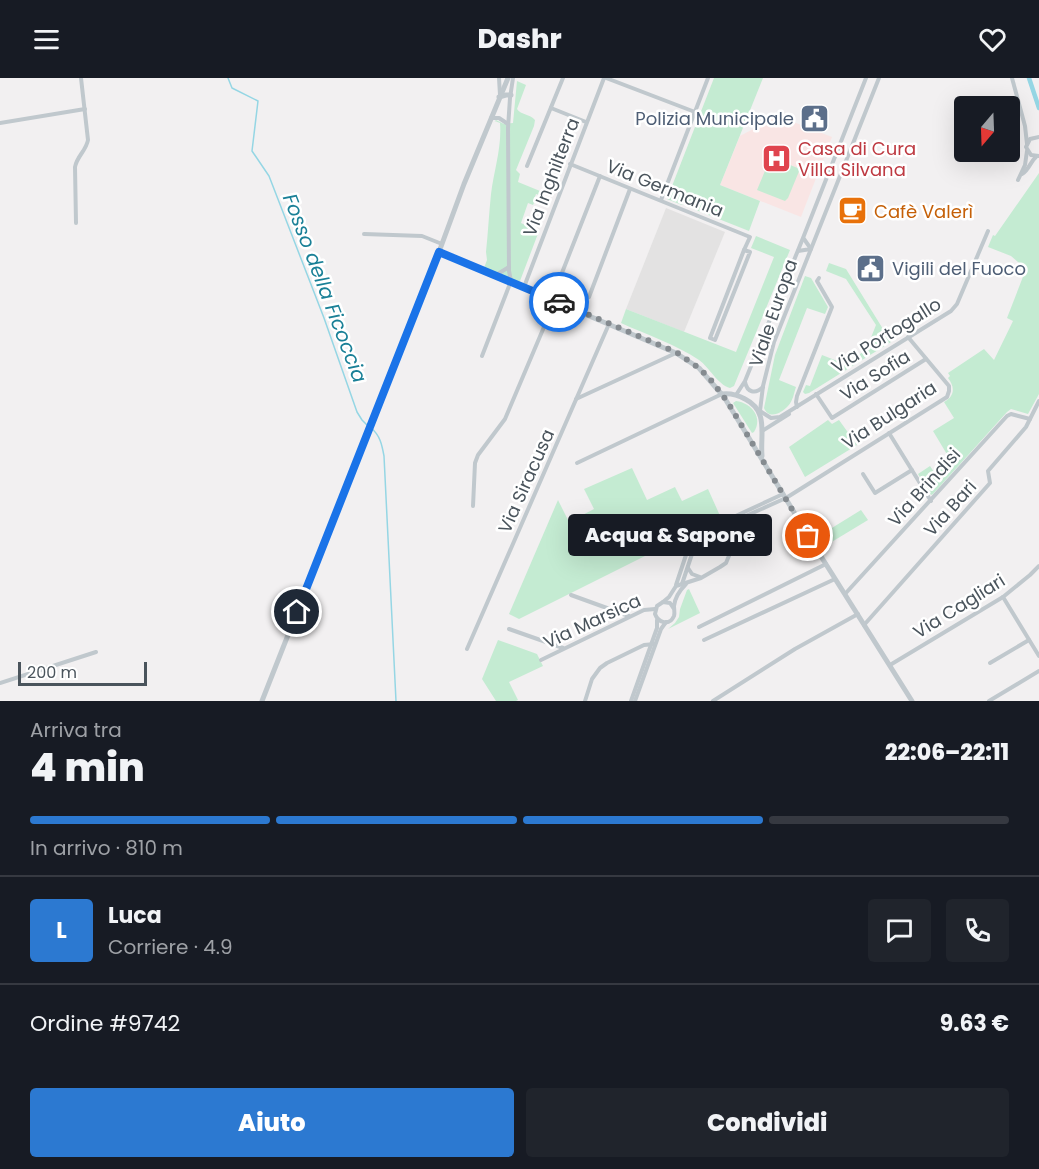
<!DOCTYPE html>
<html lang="it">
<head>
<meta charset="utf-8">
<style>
	body { margin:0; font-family:Poppins,sans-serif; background:#20242c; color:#f1f3f6; height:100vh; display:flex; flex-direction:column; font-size:22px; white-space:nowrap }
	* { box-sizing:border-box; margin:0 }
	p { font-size:20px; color:#9ea1a6 }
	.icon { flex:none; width:33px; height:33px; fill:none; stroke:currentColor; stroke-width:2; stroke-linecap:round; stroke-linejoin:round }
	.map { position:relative; height:623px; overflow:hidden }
	.sheet { display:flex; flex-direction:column; background:#171b24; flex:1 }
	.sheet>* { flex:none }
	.needle { width:39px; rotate:199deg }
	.fabs { position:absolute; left:954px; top:18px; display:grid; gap:12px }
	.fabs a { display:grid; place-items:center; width:66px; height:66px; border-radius:6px; background:#171b24; box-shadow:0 6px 24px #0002; font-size:30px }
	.scale { position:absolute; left:18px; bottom:15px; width:129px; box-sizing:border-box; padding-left:6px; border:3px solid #4a545c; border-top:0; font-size:16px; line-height:21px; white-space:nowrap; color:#4a545c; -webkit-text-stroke:4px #fff; paint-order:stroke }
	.pin { position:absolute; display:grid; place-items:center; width:51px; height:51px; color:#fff; margin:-26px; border:3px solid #fff; border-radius:50%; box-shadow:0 2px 6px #0007 }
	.courier { position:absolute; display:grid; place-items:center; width:60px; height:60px; margin:-30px; border:4px solid #1a73e8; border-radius:50%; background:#fff; color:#222; box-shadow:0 2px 8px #0007 }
	.bubble { position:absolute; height:42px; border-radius:6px; background:#171b24; box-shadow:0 6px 24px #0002; font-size:20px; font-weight:800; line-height:42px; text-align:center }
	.headline em { font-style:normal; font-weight:800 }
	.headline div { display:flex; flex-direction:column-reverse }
	.headline { display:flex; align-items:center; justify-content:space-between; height:102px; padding:0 30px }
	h1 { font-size:39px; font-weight:800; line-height:45px }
	.bar { display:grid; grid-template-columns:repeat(4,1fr); gap:9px 6px; align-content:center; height:72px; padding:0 30px }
	.bar i { height:8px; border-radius:4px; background:#363941 }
	.bar .on { background:#2c79d1 }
	.bar p { grid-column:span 4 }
	.line { display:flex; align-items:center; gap:15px; padding:0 30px; border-top:2px solid #363941 }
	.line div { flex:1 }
	.round { display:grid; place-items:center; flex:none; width:63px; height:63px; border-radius:6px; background:#20242c }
	.action { display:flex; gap:12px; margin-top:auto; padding:12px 30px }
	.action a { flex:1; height:69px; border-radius:6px; background:#2c79d1; color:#fff; font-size:24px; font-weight:800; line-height:69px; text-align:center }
	.action a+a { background:#20242c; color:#f1f3f6 }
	header { display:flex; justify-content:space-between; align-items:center; height:78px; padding:0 30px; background:#171b24; font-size:27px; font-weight:800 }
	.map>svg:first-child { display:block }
</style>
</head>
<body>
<header><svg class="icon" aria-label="menu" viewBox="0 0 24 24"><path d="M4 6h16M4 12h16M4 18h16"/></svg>Dashr<svg class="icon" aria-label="heart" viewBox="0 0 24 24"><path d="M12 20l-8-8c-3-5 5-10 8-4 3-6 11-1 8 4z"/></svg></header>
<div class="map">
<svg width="1039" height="623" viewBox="0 0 1039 623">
	<rect width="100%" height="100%" fill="#f2f0f1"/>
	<path fill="#e3e2e2" d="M666 130 725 154 684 254 626 231Z"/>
	<path fill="#f9e5e4" d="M778 38 832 59 801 139 720 107 740 58Z"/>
	<g fill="#c4ebd2">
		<path d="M714 0H763L720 107 760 123 749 153 691 130 692 126 689 123 684 124 682 127 667 121Z"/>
		<path d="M517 3 526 7 517 31C521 37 530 36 535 42L534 48 516 92 520 96 518 104 540 113 539 117 536 116 535 119H537L533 127 528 125 521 145 539 153 520 203 517 204 484 190 487 182 486 174C488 155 489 135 491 116 494 92 502 69 500 45L495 43 493 45 496 42 504 46 513 45Z"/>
		<path d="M773 80 800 91 788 120 785 123 757 112 770 81Z"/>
		<path d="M1039 95V316L1028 336 1011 331 1007 334 933 416 931 417 918 396 930 388 934 394 951 383 933 353 954 340 944 324C955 318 955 309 948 300L950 298 948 295 984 271 994 282 1013 243 1007 240 1026 191 1011 178 988 169 993 157 995 158Z"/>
		<path d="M756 158 790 172 734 308 730 310C718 307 709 289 699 282 677 267 645 256 621 245L626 231 736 274 774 179 751 170Z"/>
		<path d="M829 185 846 191 891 264 809 315 805 316 803 314 806 307 810 308 822 277 845 286 866 272 876 247 846 201 826 193Z"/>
		<path d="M805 198 811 200 828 229 825 236 807 230 779 302 796 309C794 315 793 323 788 328 782 335 769 342 764 330L775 277Z"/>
		<path d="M736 323C752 325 763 340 754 354L752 355 733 325Z"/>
		<path d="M828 342 832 346 839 342 857 367 805 399 789 369Z"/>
		<path d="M632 390 647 422 675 409 682 423 708 411 721 440 519 541 509 536 558 422 569 444 594 431 584 411Z"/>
		<path d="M861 432 868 442 825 468 815 456 825 450 827 453Z"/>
		<path d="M689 511 700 535 668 551 675 545 679 539 680 531 687 512Z"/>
		<path d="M498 562 537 576 543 588 509 604 518 622 516 623H496L482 601Z"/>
	</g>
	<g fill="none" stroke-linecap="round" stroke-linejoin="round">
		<g stroke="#95d6e4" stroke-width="1.5">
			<path d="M228 0 232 10 258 23 252 73 269 98 324 240 357 334 362 342 367 347"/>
			<path d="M371 350C380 357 382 367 384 378L396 623"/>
		</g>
		<path stroke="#95d6e4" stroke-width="4.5" d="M1029 0 1039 30"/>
		<g stroke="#c0c8cd" stroke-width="4">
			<path d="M499 0 500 17"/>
			<path d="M606 0 695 34"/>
			<path d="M879 0 774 264 763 308 760 333 771 340 780 339 951 233 957 226 988 153"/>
			<path d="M1012 0 1025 48 1027 66"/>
			<path d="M551 30 586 44"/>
			<path d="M491 40H499L508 46"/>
			<path d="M0 45 85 31"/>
			<path d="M1039 59 1030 61 1026 69 1031 77 1039 78"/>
			<path d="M570 86 750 159 744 172"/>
			<path d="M527 88 563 0"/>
			<path d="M1022 96C1029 92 1030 84 1036 79"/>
			<path d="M1018 102 1025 87 1027 73"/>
			<path d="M661 122 708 0"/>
			<path d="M76 145 75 89C77 78 86 73 88 62L81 0"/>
			<path d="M364 156 422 158 442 166"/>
			<path d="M744 172 750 174 715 262 710 260Z"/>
			<path d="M798 173 811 171 804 161"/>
			<path d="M496 197 509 189"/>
			<path d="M558 205 600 98"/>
			<path d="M524 209 604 0"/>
			<path d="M589 219 630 111"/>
			<path d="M482 278 511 203 509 193 508 50 510 20 513 0"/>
			<path d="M745 304C747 314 755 317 763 309"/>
			<path d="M816 316 832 340 926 281"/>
			<path d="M736 317 745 303 803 160 866 0"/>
			<path d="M576 321 676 275"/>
			<path d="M797 329 796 324 797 318 832 229 817 203 819 200"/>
			<path d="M762 353 789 336"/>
			<path d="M889 355 931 423"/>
			<path d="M577 385 722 316"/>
			<path d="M863 396 875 415 912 392"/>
			<path d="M473 428 475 385 478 377 505 341 555 223"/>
			<path d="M800 445 814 436"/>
			<path d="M710 454 786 420 947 319 949 313V308L908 259"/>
			<path d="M695 457 783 416"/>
			<path d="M688 490 692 496 700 499"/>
			<path d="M682 506 699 455"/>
			<path d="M676 507 691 462"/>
			<path d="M845 516 1007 338 1011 336 1030 341"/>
			<path d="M571 517 629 538"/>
			<path d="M1003 519 1039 578"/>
			<path d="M663 524 669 519 676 508 701 500 720 489 726 485 745 439"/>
			<path d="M674 531 670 525 663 524 657 528 655 536C658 544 669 549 674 538 675 535 674 531 674 528 675 519 680 512 686 506"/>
			<path d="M864 547 990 405 988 393 1026 349 1039 323"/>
			<path d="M699 549 826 486"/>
			<path d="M509 551 563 570"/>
			<path d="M704 562 835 501"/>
			<path d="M467 571 609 246"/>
			<path d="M541 582 644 532 655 531"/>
			<path d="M990 585 1029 562"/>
			<path d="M890 587 1003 519 1030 497 1039 488"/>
			<path d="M0 605 96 574"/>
			<path d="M585 623 592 601 600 590 607 585 644 567 655 566"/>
			<path d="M631 623 657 550V542"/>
			<path d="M635 623 661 551 666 544"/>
			<path d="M713 623 795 571 858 536"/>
			<path d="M989 623 1039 593"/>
		</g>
		<g stroke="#c0c8cd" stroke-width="5">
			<path d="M499 19 506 17H511"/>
			<path d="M439 174 676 275 699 290 724 319 817 472 912 623"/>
			<path d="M722 316C731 315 738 317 745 321 769 333 760 356 762 378"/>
			<path d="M262 623 439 174 464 106 508 0"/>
		</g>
	</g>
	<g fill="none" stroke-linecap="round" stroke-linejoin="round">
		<path stroke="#858b90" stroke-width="6" stroke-dasharray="0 10.8" d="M559 224 676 274 699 290 710 301 727 323 808 458"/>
		<path stroke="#1a73e8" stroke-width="8" d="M297 534 439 174 559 224"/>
	</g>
	<defs>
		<symbol id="civic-square" viewBox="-11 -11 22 22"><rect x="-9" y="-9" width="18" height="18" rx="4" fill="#5c6f8a" stroke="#fff"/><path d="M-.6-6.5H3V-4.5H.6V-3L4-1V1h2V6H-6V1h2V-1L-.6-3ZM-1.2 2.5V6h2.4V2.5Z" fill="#fff"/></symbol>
		<symbol id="hospital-square" viewBox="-11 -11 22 22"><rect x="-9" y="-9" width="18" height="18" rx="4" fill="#e0444e" stroke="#fff"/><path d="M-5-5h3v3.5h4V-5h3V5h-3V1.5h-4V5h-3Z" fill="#fff"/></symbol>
		<symbol id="cafe-square" viewBox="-11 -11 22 22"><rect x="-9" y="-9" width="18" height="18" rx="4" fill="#e8710a" stroke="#fff"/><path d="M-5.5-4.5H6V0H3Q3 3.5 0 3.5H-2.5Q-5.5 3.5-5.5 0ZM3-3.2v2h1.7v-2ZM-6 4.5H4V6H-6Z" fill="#fff"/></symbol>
	</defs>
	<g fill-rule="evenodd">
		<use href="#civic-square" x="798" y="24" width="33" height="33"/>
		<use href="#hospital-square" x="760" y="64" width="33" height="33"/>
		<use href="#cafe-square" x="836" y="116" width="33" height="33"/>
		<use href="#civic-square" x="854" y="174" width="33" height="33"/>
	</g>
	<g text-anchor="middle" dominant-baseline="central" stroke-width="5" stroke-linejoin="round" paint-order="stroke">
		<g font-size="18" fill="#4e5e75" stroke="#fff" text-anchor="end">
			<text x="794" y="40">Polizia Municipale</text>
			<text x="892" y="190" text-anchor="start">Vigili del Fuoco</text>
		</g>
		<g font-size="18" fill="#be3a42" stroke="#fff" text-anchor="start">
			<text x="798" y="70">Casa di Cura<tspan x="798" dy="21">Villa Silvana</tspan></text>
		</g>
		<g font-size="18" fill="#4a545c" stroke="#fff">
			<text transform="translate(551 99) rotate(-69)">Via Inghilterra</text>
			<text transform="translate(665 110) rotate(22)">Via Germania</text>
			<text transform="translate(773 235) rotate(-71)">Viale Europa</text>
			<text transform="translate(886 257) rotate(-32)">Via Portogallo</text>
			<text transform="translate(875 297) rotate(-32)">Via Sofia</text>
			<text transform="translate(889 337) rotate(-33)">Via Bulgaria</text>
			<text transform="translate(526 403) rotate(-66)">Via Siracusa</text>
			<text transform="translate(924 409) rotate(-48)">Via Brindisi</text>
			<text transform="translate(950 430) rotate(-48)">Via Bari</text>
			<text transform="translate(959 528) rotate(-32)">Via Cagliari</text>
			<text transform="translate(592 543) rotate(-25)">Via Marsica</text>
		</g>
		<g font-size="18" fill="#c56008" stroke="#fff" text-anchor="start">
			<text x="874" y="133">Cafè Valerì</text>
		</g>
		<g font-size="20" font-style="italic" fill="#1a8097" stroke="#fff">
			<text transform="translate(325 210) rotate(69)">Fosso della Ficoccia</text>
		</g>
	</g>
</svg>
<div class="fabs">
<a><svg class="needle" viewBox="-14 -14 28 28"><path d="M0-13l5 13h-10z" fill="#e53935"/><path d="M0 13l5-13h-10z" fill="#9ea1a6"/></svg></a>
</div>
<div class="scale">200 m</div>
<div class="pin" style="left:808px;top:458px;background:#ea580c"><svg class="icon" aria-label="bag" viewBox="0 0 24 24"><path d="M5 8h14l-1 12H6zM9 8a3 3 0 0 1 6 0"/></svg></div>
<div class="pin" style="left:297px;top:534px;background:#1f2937"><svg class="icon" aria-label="home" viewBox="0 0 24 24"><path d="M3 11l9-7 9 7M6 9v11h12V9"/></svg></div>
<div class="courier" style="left:559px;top:224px"><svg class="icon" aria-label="car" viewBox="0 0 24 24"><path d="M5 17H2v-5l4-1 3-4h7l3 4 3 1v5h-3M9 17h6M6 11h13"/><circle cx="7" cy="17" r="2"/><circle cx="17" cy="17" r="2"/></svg></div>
<div class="bubble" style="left:568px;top:436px;width:204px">Acqua &amp; Sapone</div>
</div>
<section class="sheet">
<div class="headline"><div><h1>4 min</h1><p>Arriva tra</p></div><em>22:06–22:11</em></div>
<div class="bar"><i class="on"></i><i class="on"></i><i class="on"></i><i></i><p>In arrivo · 810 m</p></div>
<div class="line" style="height:108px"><b class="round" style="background:#2c79d1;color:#fff">L</b><div><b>Luca</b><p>Corriere · 4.9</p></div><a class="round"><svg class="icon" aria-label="chat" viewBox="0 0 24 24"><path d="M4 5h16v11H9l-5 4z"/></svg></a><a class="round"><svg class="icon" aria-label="phone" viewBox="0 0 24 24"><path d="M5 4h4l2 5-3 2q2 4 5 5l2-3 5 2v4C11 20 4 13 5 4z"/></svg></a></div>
<div class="line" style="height:78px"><div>Ordine #9742</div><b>9.63 €</b></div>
<div class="action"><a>Aiuto</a><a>Condividi</a></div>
</section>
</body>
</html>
